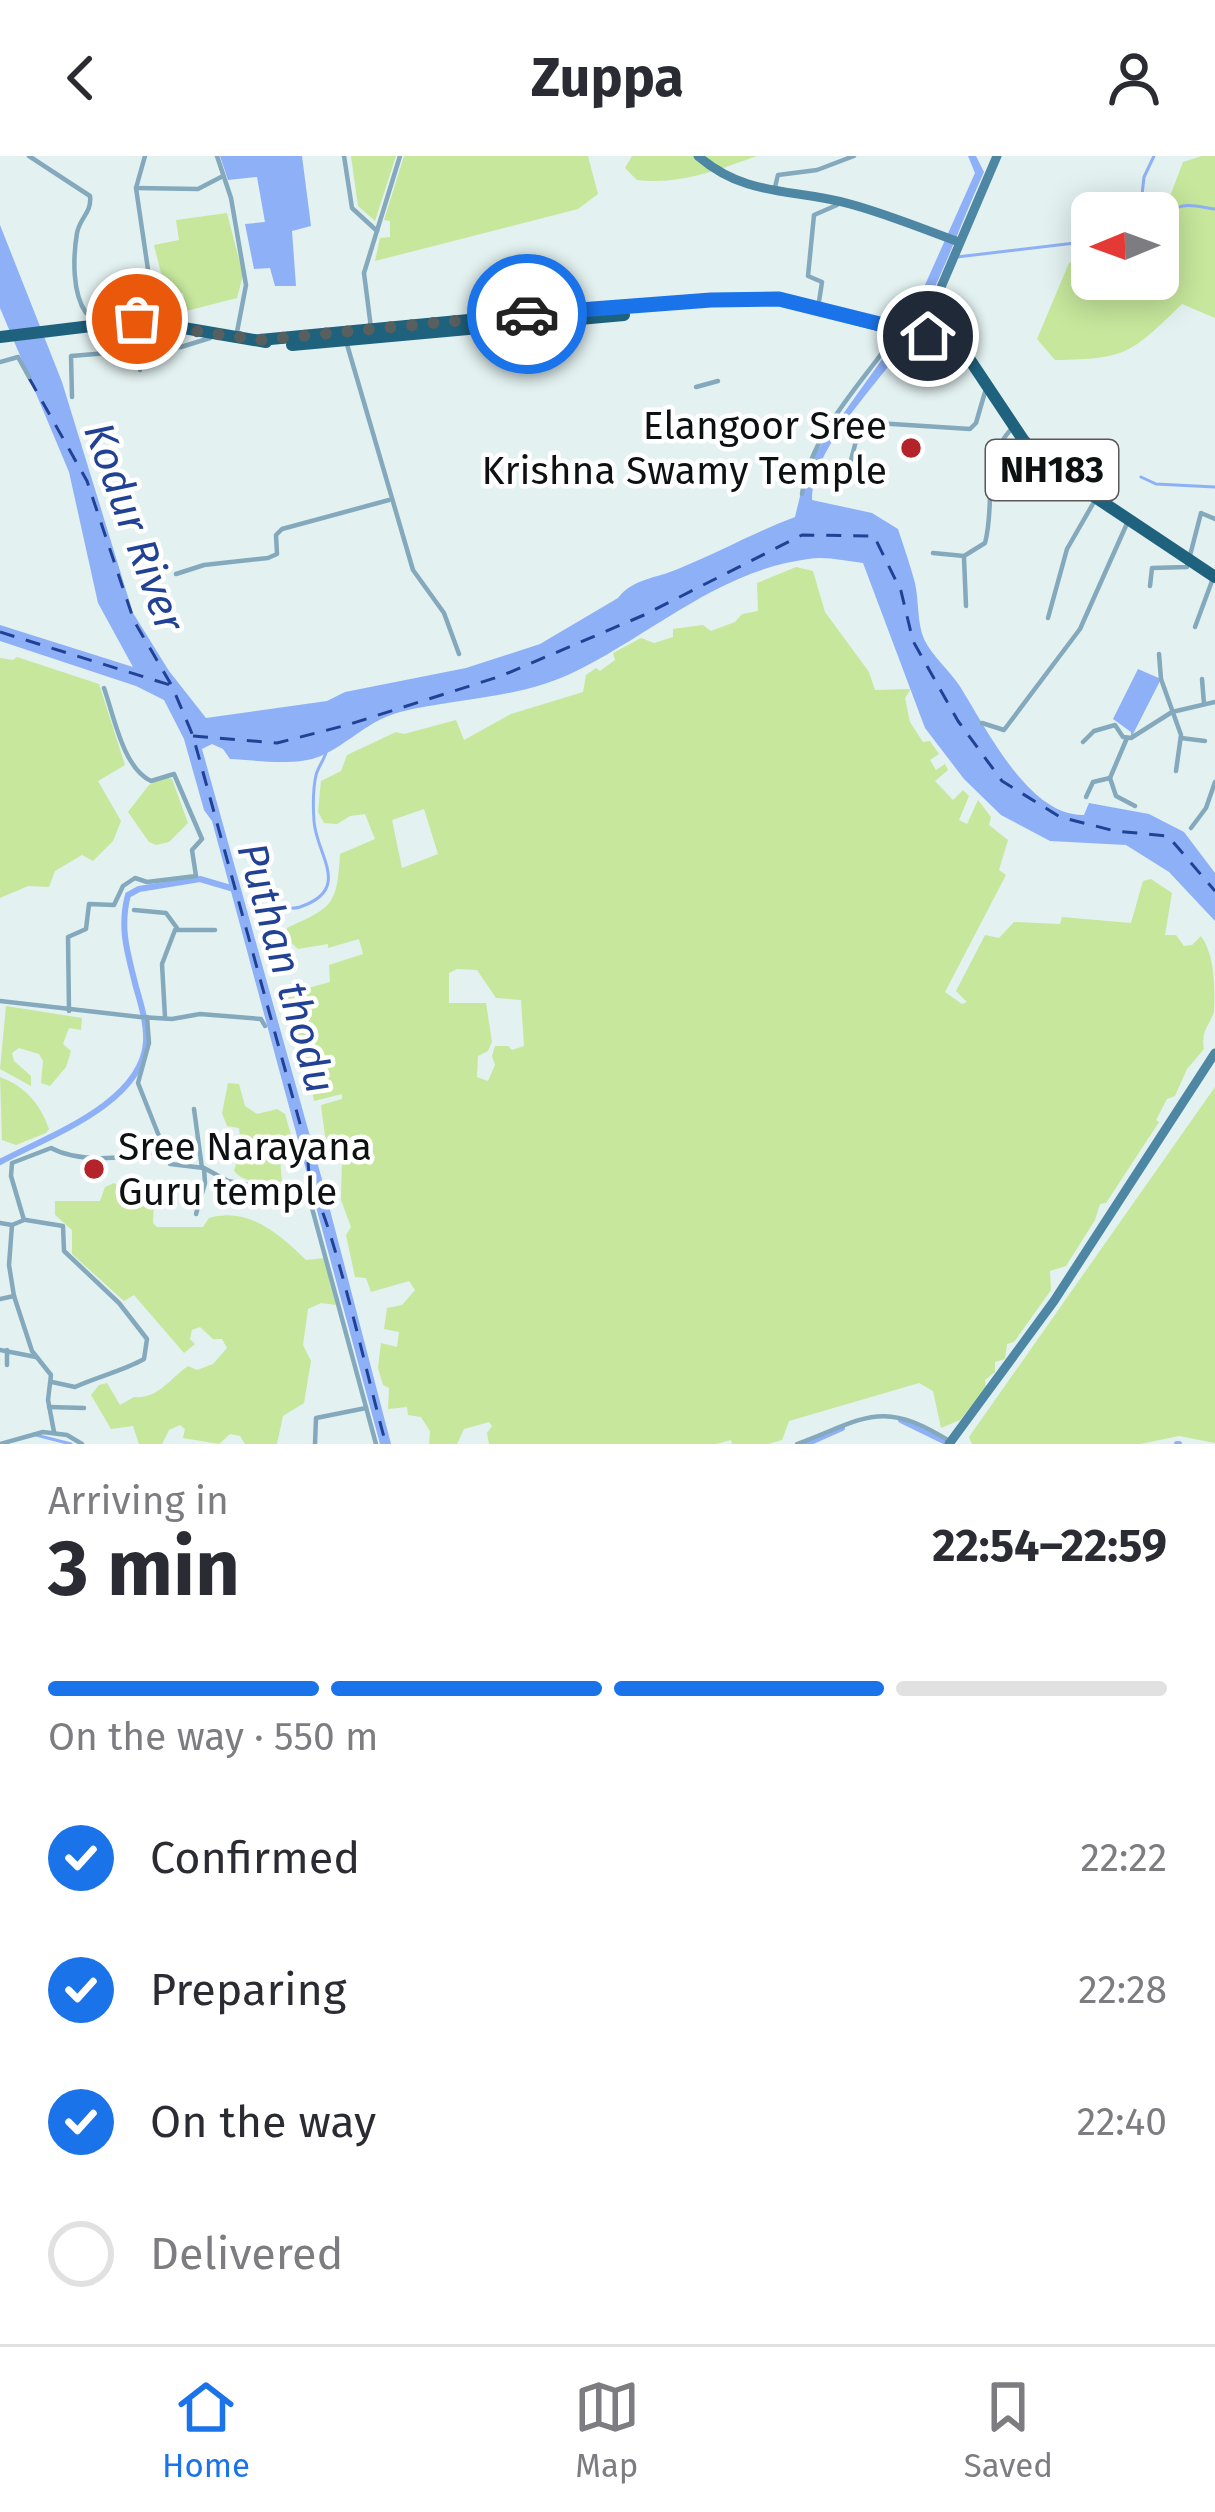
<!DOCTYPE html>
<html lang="en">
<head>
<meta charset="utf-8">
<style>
	body { margin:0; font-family:"Fira Sans",sans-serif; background:#f7f7f7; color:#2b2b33; height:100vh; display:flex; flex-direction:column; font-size:45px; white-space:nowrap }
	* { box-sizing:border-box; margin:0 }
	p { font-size:39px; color:#7c7c81 }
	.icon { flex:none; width:66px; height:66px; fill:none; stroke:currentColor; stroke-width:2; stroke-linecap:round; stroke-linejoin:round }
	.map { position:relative; height:1288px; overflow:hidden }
	.panel { display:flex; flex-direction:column; background:#fff; flex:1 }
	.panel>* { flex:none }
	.needle { width:78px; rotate:269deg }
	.fabs { position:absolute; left:1071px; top:36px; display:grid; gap:24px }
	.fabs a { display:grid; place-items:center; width:108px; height:108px; border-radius:18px; background:#fff; box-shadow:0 6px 30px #0003; font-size:60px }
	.pin { position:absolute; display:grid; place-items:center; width:102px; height:102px; color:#fff; margin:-51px; border:6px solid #fff; border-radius:50%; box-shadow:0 3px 12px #0007 }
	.courier { position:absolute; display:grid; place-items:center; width:120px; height:120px; margin:-60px; border:9px solid #1a73e8; border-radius:50%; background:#fff; color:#222; box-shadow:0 3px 15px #0007 }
	.overview em { font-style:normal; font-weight:700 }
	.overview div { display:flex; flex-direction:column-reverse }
	.overview { display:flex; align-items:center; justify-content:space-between; height:204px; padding:0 48px }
	h1 { font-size:78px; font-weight:700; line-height:90px }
	.bar { display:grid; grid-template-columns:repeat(4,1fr); gap:18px 12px; align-content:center; height:144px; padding:0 48px }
	.bar i { height:15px; border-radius:9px; background:#e1e1e2 }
	.bar .active { background:#1a73e8 }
	.bar p { grid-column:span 4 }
	ol { padding:0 48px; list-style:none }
	li { display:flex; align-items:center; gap:36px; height:132px }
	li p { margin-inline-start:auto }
	li .icon { padding:12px; border-radius:50%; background:#1a73e8; color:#fff; stroke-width:4 }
	li:last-child { color:#7c7c81 }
	li i { width:66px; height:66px; border:6px solid #e1e1e2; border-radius:50% }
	header { display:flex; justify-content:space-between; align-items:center; height:156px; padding:0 48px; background:#fff; font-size:54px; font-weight:700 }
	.dock { display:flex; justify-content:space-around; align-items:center; height:168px; border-top:3px solid #e1e1e2; background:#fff; font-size:33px; color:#7c7c81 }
	.dock a { display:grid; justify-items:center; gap:6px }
	.dock .active { color:#1a73e8 }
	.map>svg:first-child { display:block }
</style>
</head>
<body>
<header><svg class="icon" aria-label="back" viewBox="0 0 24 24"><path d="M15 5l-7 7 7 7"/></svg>Zuppa<svg class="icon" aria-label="person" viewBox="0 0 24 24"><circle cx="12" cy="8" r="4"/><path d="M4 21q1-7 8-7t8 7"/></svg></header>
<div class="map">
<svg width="1215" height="1288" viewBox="0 0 1215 1288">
	<rect width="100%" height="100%" fill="#e3f1f1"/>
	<g fill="#c6e79c" fill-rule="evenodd">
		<path d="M351 0H396L375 65 358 50Z"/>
		<path d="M404 0H588L598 38 578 53 375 105 380 82 390 81V65L384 64Z"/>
		<path d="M632 0H757C718 14 679 29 637 24L625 12Z"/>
		<path d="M1202 0H1215V162L1182 148C1131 197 1128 203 1055 204L1037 183 1069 107 1092 98V123H1158V72L1183 6Z"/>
		<path d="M227 57 243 119 237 142 186 155 183 137H166L154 89 179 84 176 64Z"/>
		<path d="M796 411 813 415 825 456 869 516 875 534 911 533 905 542 910 566 923 586 930 585 939 598 930 604 936 614 945 608 948 614 935 625 953 644 963 634 969 640 959 664 967 668 978 644 991 661 989 669 1008 684 999 714 1006 719 945 836 962 848 967 846 956 835 985 779 999 782 1014 766 1060 768 1062 761 1131 767 1143 725 1151 723 1172 737 1165 779H1176L1184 790 1192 789 1201 780C1215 799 1215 832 1214 856 1208 872 1201 874 1204 893L1187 913 1175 940 1167 943 1156 964 1159 966 1106 1047 1100 1048 1095 1064 1066 1110 1050 1115 1051 1134 1014 1186 1007 1188 1005 1203 995 1206V1216L985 1224 986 1232 960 1264 941 1272 933 1235 919 1227 789 1265 782 1284 768 1288H732L731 1284 716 1288H489L487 1277 492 1270 489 1266 464 1273 457 1288H429L430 1275 421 1261 408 1259 407 1251 388 1253 389 1232 383 1229 378 1212 381 1187 397 1191 399 1176 384 1173 387 1152 402 1149 415 1134 409 1125 371 1136 366 1122 355 1121 346 1079 351 1071 341 1044 342 1003H328L321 949 342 943V938L314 945 302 881 297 880 296 861 287 862 285 848 275 844 276 833 292 827 297 835 330 826 329 809 363 798 359 783 328 792V788L298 793 287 783V772C332 751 337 751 340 698L375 683 365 658 350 660 337 668 324 667 318 656 321 625 341 615 347 599 396 576 404 578 456 564 464 584 511 558 583 536 586 519 596 512 600 515 615 504 613 497 641 482 654 487 673 481V473L703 469 711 475 735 466 742 458 758 455 757 427ZM424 653 438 698 402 712 392 664ZM457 813 477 814 496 842 521 844 524 890 512 894 508 890H495L492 900 495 909 488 925 477 921 478 900 488 895 492 886 486 847H449V817Z"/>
		<path d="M17 501 99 528 125 609 98 625 121 665 113 685 93 705 82 699 55 715 49 731 28 730 0 742V502L13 504Z"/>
		<path d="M165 621 172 623 188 667 169 686 156 689 149 686 128 656 149 629Z"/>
		<path d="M6 850 82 862 81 874 69 872 63 888 71 895 66 911 50 930 41 927 43 905 39 898 19 892 12 897 14 905 31 920V930L0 913Z"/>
		<path d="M0 921C26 931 40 948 49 973L46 977 16 989 2 984Z"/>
		<path d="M228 927 239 928 245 950 257 958 277 953 285 958 297 1001 280 1003 282 1026C264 1026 247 1029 234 1015L241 991 239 972 227 970 222 957Z"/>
		<path d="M1215 931V1287L1179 1280 1140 1288H972L969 1281Z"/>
		<path d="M114 1027 127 1037 154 1042 153 1067 157 1071H203L209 1062C248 1050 279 1078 306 1104L324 1102 336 1149 321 1147 308 1153 303 1189 311 1205 304 1247 283 1260 277 1288H245L240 1280 230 1278 219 1288 183 1282 185 1273 180 1269 169 1274 162 1288H139L133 1270 111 1273 91 1239 99 1229 107 1227 120 1249 134 1241C159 1243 170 1222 188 1210L197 1214 213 1208 227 1192 222 1183H213L200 1171 192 1174 190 1183 195 1188 184 1197 134 1139 124 1145 72 1098V1074L55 1059V1045H100L105 1031Z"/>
	</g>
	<g fill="#8eb0f7">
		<path d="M220 0H302L311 70 292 75 296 130H275L270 112 254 113 245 68 265 66 257 21 228 24Z"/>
		<path d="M968 0H976L984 16C961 67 942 121 916 170 888 222 813 284 812 344L872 357 898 373C904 391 910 409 915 427 919 445 917 467 924 483 932 500 949 514 959 529 985 569 1028 661 1084 659L1089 647 1149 658 1184 676 1215 717V765L1169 716 1126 689 1050 685 1001 659 964 623 925 572 863 407C846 405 825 400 808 403 717 415 650 480 570 518 516 543 457 542 400 556 369 564 348 588 321 600 294 611 258 604 230 603L223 593 212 588 202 593 323 1027 391 1288H380L212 665 204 654 184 583 164 544 136 530 0 485V469L133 511 98 447 69 316 0 152V69L62 226 133 457 169 515 206 562 327 545 345 536 466 512 540 488 618 442C632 423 657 422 678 413 718 397 755 376 795 361L808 307 908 167 975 17Z"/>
		<path d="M1138 513 1161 523 1131 582V576L1113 563Z"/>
	</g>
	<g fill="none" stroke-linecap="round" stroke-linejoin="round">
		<g stroke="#8eb0f7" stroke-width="3">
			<path d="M1143 48C1160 58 1165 54 1183 50 1192 48 1205 52 1215 53"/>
			<path d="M1140 57 1144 21 1154 0"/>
			<path d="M957 101 1092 85"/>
			<path d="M1141 321 1156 328 1215 331"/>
			<path d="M272 753C282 751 290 754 300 751 353 733 316 699 314 665 313 651 313 633 316 619 319 609 325 603 327 593"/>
			<path d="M36 1279 71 1288"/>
		</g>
		<g stroke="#8eb0f7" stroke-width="6">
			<path d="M0 1006C46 981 142 948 146 886 147 868 141 848 136 831 128 798 119 773 128 739L139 733 200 723 234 733"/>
			<path d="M901 1264 946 1286"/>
			<path d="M806 1288 842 1272"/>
			<path d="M1177 1288H1179"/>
		</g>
		<g stroke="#214294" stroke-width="3" stroke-dasharray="15 12" stroke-linecap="butt">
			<path d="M29 222 87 325 134 465 172 530 193 580 307 993 310 1031C330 1050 373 1246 386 1288"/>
			<path d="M0 476 170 529"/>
			<path d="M193 580 277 587 347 569 501 520 644 459 802 379 874 380 901 435 913 485 958 565 1002 625 1060 661 1115 675 1168 680 1215 735"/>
		</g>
		<g stroke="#84a9bc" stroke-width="4.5">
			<path d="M29 0 90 40C92 57 80 61 77 77 73 101 72 137 86 157L124 158 137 165"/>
			<path d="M145 0 136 32 156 168"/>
			<path d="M217 0 231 42 246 129 237 176"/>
			<path d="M344 0 352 52 377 75"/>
			<path d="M136 32 198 33 223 20"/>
			<path d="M774 35 778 19 817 14 854 0"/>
			<path d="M818 152 822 126 808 120 814 59 837 49"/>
			<path d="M371 172 364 117 400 0"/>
			<path d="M346 185 413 414 444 457 459 498"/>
			<path d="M137 195 140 214"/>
			<path d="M0 206 18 201 29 221"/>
			<path d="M696 231 718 225"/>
			<path d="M72 241 71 200 181 191 210 182"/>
			<path d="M839 328 846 323 861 266 970 273 976 267 985 236"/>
			<path d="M802 338C810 278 862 227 896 178"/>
			<path d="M933 397 964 400 985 387C996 346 980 307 1012 272"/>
			<path d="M964 402 966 450"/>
			<path d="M176 418 204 409 268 402 277 398 276 379 282 373 389 344"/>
			<path d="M1150 430 1152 412 1187 411 1201 357 1215 363"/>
			<path d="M1048 462 1067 393 1094 346"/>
			<path d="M1195 471 1212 425"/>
			<path d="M1159 498 1161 523 1181 579 1176 615"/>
			<path d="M1202 523 1204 548"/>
			<path d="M982 567 1004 574 1080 473 1129 363"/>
			<path d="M1127 582 1110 622 1116 640 1135 650"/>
			<path d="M1181 582 1205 585"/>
			<path d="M1083 586 1094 575 1115 569 1123 581 1131 582 1172 556 1215 546"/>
			<path d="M1086 641 1093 626 1110 622"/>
			<path d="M1191 672 1206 652 1215 626"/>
			<path d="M134 754 166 757 177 772"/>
			<path d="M0 845 140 861 172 863 200 858 261 863 265 870"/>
			<path d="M69 855 68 781 86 773 89 748 114 749 123 730 135 722 147 726 196 720 192 694 202 683 174 618 151 625C123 612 114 560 104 532"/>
			<path d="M147 861 149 887 138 927 170 1008 204 1012 228 1025 249 1029 306 1030 376 1288"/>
			<path d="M165 861 162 808 175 774H215"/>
			<path d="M194 953 202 1012"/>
			<path d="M196 1058 205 1027 204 1012"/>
			<path d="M26 1064 63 1070 64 1095 119 1147 147 1183 144 1203C123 1215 96 1221 75 1231L52 1226"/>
			<path d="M0 1067 12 1069"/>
			<path d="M0 1143 14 1140"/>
			<path d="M0 1194 36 1201"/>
			<path d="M7 1209V1194"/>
			<path d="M49 1251 84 1252"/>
			<path d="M54 1276 48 1244 51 1219 32 1195 14 1140 9 1109 12 1069 24 1064 11 1020 12 1007 51 992C83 1009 130 1001 165 994"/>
			<path d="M0 1288 43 1276 67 1279 82 1288"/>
			<path d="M315 1288 316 1262 366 1252"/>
			<path d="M797 1288C867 1262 881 1242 951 1286"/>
		</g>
		<g stroke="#4d87a3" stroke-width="9">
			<path d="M698 0C747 42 793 32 850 48 887 58 923 73 959 86"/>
			<path d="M921 178 997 0"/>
			<path d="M949 1288 1054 1145 1215 897"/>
		</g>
		<g stroke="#1e627e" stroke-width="12">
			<path d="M0 181 116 167 172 170 266 186"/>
			<path d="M260 184 542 157 711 144H783L950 188 970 204 1024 285 1047 309 1215 421"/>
			<path d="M292 189 624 159"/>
		</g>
	</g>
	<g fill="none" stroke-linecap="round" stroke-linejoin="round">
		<path stroke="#585f5f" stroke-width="12" stroke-dasharray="0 21.6" d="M137 163V167L260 184 527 158"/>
		<path stroke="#1a73e8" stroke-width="15" d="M527 158 711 144 779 143 928 180"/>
	</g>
	<g fill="#b42329" stroke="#fff" stroke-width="4.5">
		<circle cx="911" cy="292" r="12"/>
		<circle cx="94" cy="1013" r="12"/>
	</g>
	<g text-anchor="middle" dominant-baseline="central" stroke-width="9" stroke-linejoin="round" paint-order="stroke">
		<rect fill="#fff" stroke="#565858" stroke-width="3" x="986" y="284" width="132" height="60" rx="9"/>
		<g font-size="36" font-weight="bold" fill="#0d1111">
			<text x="1052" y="314">NH183</text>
		</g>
		<g font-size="39" fill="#0d1111" stroke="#fff" text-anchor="end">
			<text x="887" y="270">Elangoor Sree<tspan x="887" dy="45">Krishna Swamy Temple</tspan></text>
			<text x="118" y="991" text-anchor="start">Sree Narayana<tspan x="118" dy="45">Guru temple</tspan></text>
		</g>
		<g font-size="42" font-style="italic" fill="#214294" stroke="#fff">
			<text transform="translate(134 371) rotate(70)">Kodur River</text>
			<text transform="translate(286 812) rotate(74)">Puthan thodu</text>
		</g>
	</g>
</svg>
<div class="fabs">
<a><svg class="needle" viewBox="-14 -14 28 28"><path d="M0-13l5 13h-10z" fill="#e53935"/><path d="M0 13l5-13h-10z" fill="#7c7c81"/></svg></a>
</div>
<div class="pin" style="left:137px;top:163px;background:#ea580c"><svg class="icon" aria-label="bag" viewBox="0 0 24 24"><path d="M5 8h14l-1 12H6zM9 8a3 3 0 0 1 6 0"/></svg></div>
<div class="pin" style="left:928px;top:180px;background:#1f2937"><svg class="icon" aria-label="home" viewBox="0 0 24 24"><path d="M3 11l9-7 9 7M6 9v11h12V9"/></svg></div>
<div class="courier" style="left:527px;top:158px"><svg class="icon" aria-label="car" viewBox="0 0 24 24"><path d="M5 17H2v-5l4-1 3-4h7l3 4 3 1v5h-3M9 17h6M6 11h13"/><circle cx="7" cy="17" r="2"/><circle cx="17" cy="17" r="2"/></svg></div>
</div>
<section class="panel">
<div class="overview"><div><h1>3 min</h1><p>Arriving in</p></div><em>22:54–22:59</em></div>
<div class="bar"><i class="active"></i><i class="active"></i><i class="active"></i><i></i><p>On the way · 550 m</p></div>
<ol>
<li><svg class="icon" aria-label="check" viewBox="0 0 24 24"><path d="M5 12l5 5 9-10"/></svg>Confirmed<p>22:22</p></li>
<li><svg class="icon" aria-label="check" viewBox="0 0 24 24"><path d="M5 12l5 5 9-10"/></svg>Preparing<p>22:28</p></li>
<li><svg class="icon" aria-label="check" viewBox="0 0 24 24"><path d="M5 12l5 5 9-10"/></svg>On the way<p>22:40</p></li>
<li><i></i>Delivered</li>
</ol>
</section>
<nav class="dock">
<a class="active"><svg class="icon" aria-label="home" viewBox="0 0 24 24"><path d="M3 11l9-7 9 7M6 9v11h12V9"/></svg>Home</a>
<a><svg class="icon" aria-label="map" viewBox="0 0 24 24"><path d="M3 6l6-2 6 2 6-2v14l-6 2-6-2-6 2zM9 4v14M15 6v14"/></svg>Map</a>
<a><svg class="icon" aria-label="saved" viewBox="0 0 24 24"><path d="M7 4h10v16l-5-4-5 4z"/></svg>Saved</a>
</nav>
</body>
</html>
